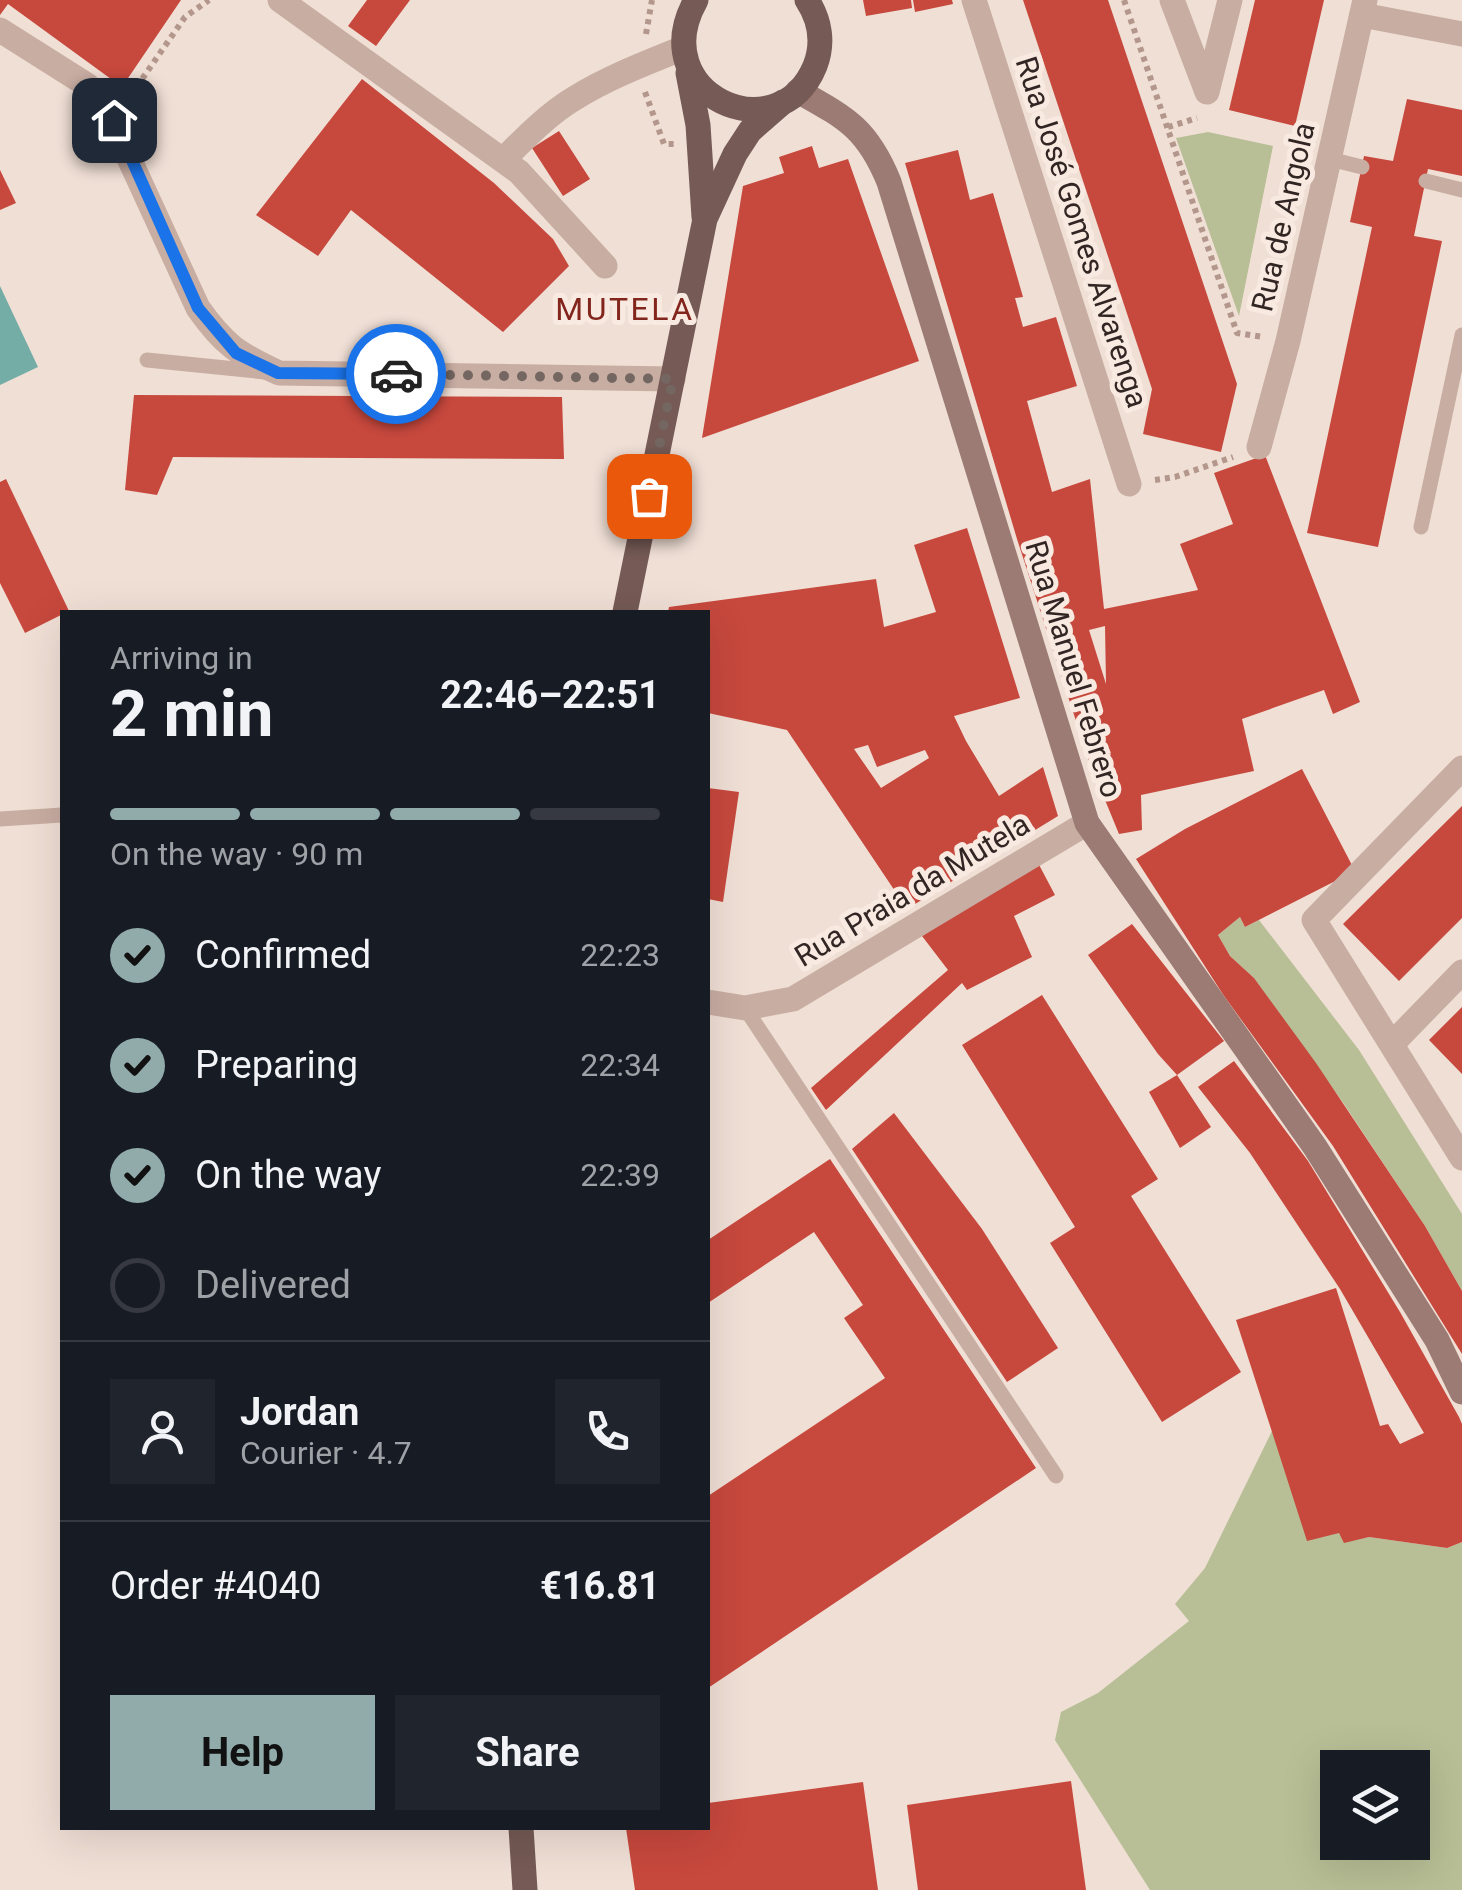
<!DOCTYPE html>
<html lang="en">
<head>
<meta charset="utf-8">
<style>
	body { margin:0; font-family:Roboto,sans-serif; background:#20242c; color:#f1f3f6; height:100vh; display:flex; flex-direction:column; font-size:38px; white-space:nowrap }
	* { box-sizing:border-box; margin:0 }
	p { font-size:32px; color:#9ea1a6 }
	.icon { flex:none; width:55px; height:55px; fill:none; stroke:currentColor; stroke-width:2; stroke-linecap:round; stroke-linejoin:round }
	.map { position:relative; flex:1; overflow:hidden }
	.side { position:absolute; left:60px; top:610px; width:650px; height:1220px; display:flex; flex-direction:column; background:#171b24; border-radius:0px; box-shadow:0 10px 40px #0002 }
	.side>* { flex:none }
	.buttons { position:absolute; left:1320px; top:1750px; display:grid; gap:20px }
	.buttons a { display:grid; place-items:center; width:110px; height:110px; border-radius:0px; background:#171b24; box-shadow:0 10px 40px #0002; font-size:50px }
	.pin { position:absolute; display:grid; place-items:center; width:85px; height:85px; color:#fff; margin:-42px; border-radius:20px; box-shadow:0 5px 15px #0006 }
	.courier { position:absolute; display:grid; place-items:center; width:100px; height:100px; margin:-50px; border:8px solid #1a73e8; border-radius:50%; background:#fff; color:#222; box-shadow:0 2px 12px #0007 }
	.head em { font-style:normal; font-weight:700 }
	.head div { display:flex; flex-direction:column-reverse }
	.head { display:flex; align-items:center; justify-content:space-between; height:170px; padding:0 50px }
	h1 { font-size:65px; font-weight:700; line-height:75px }
	.bar { display:grid; grid-template-columns:repeat(4,1fr); gap:15px 10px; align-content:center; height:120px; padding:0 50px }
	.bar i { height:12px; border-radius:8px; background:#363941 }
	.bar .selected { background:#90abaa }
	.bar p { grid-column:span 4 }
	.line { display:flex; align-items:center; gap:25px; padding:0 50px; border-top:2px solid #363941 }
	.line div { flex:1 }
	.round { display:grid; place-items:center; flex:none; width:105px; height:105px; border-radius:0px; background:#20242c }
	ol { padding:0 50px; list-style:none }
	li { display:flex; align-items:center; gap:30px; height:110px }
	li p { margin-inline-start:auto }
	li .icon { padding:10px; border-radius:50%; background:#90abaa; color:#111; stroke-width:4 }
	li:last-child { color:#9ea1a6 }
	li i { width:55px; height:55px; border:5px solid #363941; border-radius:50% }
	.primary-button { display:flex; gap:20px; margin-top:auto; padding:20px 50px }
	.primary-button a { flex:1; height:115px; border-radius:0px; background:#90abaa; color:#111; font-size:40px; font-weight:700; line-height:115px; text-align:center }
	.primary-button a+a { background:#20242c; color:#f1f3f6 }
	.map>svg:first-child { display:block }
</style>
</head>
<body>
<div class="map">
<svg width="1462" height="1890" viewBox="0 0 1462 1890">
	<rect width="100%" height="100%" fill="#f0dfd5"/>
	<g fill="#b8bf96" fill-rule="evenodd">
		<path d="M1208 132 1273 146 1239 316 1176 138Z"/>
		<path d="M1240 917 1245 927 1259 920 1359 1050 1462 1214V1291L1425 1226 1344 1104 1253 977 1230 956 1218 935Z"/>
		<path d="M1272 1431 1345 1542 1369 1537 1447 1548 1462 1542V1890H1150L1055 1740 1061 1712 1098 1693 1189 1621 1175 1604 1205 1568ZM1338 1768H1412V1842H1338Z"/>
	</g>
	<path fill="#74ada6" d="M0 286 38 367 0 385Z"/>
	<g fill="#c7483d" fill-rule="evenodd">
		<path d="M0 0H181L122 87 8 4 0 15Z"/>
		<path d="M367 0H410L376 46 348 26Z"/>
		<path d="M863 0H911L912 8 866 16Z"/>
		<path d="M913 0H952L953 4 915 12Z"/>
		<path d="M1023 0H1108L1237 384 1221 452 1143 434 1152 389Z"/>
		<path d="M1255 0H1324L1295 126 1229 110Z"/>
		<path d="M362 79 494 183 553 239 569 266 503 332 351 210 318 256 256 215Z"/>
		<path d="M1407 99 1462 110V176L1428 169 1414 236 1442 241 1378 547 1307 533 1372 227 1350 222 1364 156 1393 161Z"/>
		<path d="M559 131 590 179 563 196 532 148Z"/>
		<path d="M812 146 819 168 848 159 919 361 702 438 743 186 784 173 779 157Z"/>
		<path d="M958 150 970 200 993 193 1023 297 1015 298 1023 327 1056 317 1077 386 1027 401 1052 492 1090 479 1104 609 1198 590 1180 544 1233 524 1214 473 1265 455 1360 702 1333 714 1324 690 1242 719 1254 771 1141 795 1142 830 1119 834 1089 761 1017 539 905 163ZM1105 626 1106 684 1089 630Z"/>
		<path d="M0 170 16 203 0 210Z"/>
		<path d="M134 395 562 397 564 459 173 457 157 495 125 490Z"/>
		<path d="M6 479 69 611 25 633 0 583V482Z"/>
		<path d="M967 528 1020 698 954 716 966 741 999 796 1043 767 1058 816 907 909 787 730 708 713V612H668L669 607 876 579 884 627 936 612 914 545ZM868 745 877 767 925 750 929 758 881 788 854 749Z"/>
		<path d="M1302 769 1355 871 1245 927 1240 917 1218 935 1230 956 1254 978 1316 1063 1425 1226 1462 1291V1354L1333 1146 1224 996 1136 859 1185 829Z"/>
		<path d="M708 788 739 792 723 902 708 899Z"/>
		<path d="M1462 806V918L1399 981 1343 924Z"/>
		<path d="M1037 861 1055 895 1014 916 1032 957 967 990 962 983 826 1110 811 1088 948 970 922 936Z"/>
		<path d="M1132 924 1224 1041 1177 1075 1158 1054 1088 955Z"/>
		<path d="M1042 995 1158 1179 1131 1196 1241 1372 1162 1422 1050 1243 1075 1227 962 1045Z"/>
		<path d="M1462 1007V1074L1429 1040Z"/>
		<path d="M1234 1061 1308 1161 1400 1312 1459 1417 1462 1424V1542L1447 1548 1369 1537 1344 1543 1339 1533 1307 1541 1236 1320 1336 1288 1380 1426 1388 1424 1400 1444 1424 1433 1340 1289 1250 1153 1198 1087Z"/>
		<path d="M1177 1075 1211 1127 1180 1148 1149 1092Z"/>
		<path d="M894 1113 982 1229 1058 1348 1007 1382 852 1149Z"/>
		<path d="M830 1159 1036 1468 708 1688V1496L885 1378 844 1318 863 1305 814 1232 708 1303V1240Z"/>
		<path d="M1071 1781 1086 1890H918L907 1805Z"/>
		<path d="M863 1782 878 1890H635L626 1828H708V1803Z"/>
	</g>
	<g fill="none" stroke-linecap="round" stroke-linejoin="round">
		<g stroke="#b4978c" stroke-width="6" stroke-dasharray="5 5" stroke-linecap="butt">
			<path d="M1124 0 1237 333 1263 337"/>
			<path d="M646 34 652 0"/>
			<path d="M645 92 664 144H676"/>
			<path d="M131 95 185 17 209 0"/>
			<path d="M1168 127 1197 118"/>
			<path d="M1155 480 1175 477 1233 457"/>
		</g>
		<g stroke="#c8ada2" stroke-width="15">
			<path d="M1330 159 1362 167"/>
			<path d="M1426 181 1462 190"/>
			<path d="M147 360 265 372"/>
			<path d="M1421 527 1462 335"/>
			<path d="M0 819 62 815"/>
			<path d="M745 1008 1056 1476"/>
		</g>
		<g stroke="#c8ada2" stroke-width="25">
			<path d="M280 0 519 172 605 266"/>
			<path d="M974 0 1129 484"/>
			<path d="M1172 0 1207 92 1230 0"/>
			<path d="M1362 15 1462 34"/>
			<path d="M0 30 87 85 104 104 198 308C224 345 238 354 279 373L673 379"/>
			<path d="M503 160C525 138 548 114 575 98 609 77 646 63 683 48"/>
			<path d="M1259 447 1288 341 1365 0"/>
			<path d="M1462 768 1314 920 1462 1158"/>
			<path d="M708 1002 745 1008 793 999 1087 823"/>
			<path d="M1393 1043 1462 972"/>
		</g>
		<path stroke="#9b7b73" stroke-width="25" d="M798 91C846 118 867 128 889 182L1087 823 1315 1147 1437 1340 1462 1392"/>
		<g stroke="#755a55" stroke-width="25">
			<path d="M696 0C643 94 778 155 815 66 824 43 820 20 807 0"/>
			<path d="M688 73 698 125 704 217"/>
			<path d="M625 612 705 219 735 154 750 131 783 102"/>
			<path d="M521 1828 525 1890"/>
		</g>
	</g>
	<g fill="none" stroke-linecap="round" stroke-linejoin="round">
		<path stroke="#746762" stroke-width="10" stroke-dasharray="0 18" d="M396 374 673 379 649 496"/>
		<path stroke="#1a73e8" stroke-width="12" d="M114 120 198 308 236 353 278 373 396 374"/>
	</g>
	<g text-anchor="middle" dominant-baseline="central" stroke-width="10" stroke-linejoin="round" paint-order="stroke">
		<g font-size="30" fill="#322624" stroke="#f9eae1">
			<text transform="translate(1283 217) rotate(-77)">Rua de Angola</text>
			<text transform="translate(1082 232) rotate(72)">Rua José Gomes Alvarenga</text>
			<text transform="translate(1074 669) rotate(73)">Rua Manuel Febrero</text>
			<text transform="translate(912 890) rotate(-31)">Rua Praia da Mutela</text>
		</g>
		<g font-size="32" letter-spacing="2.5" fill="#82251d" stroke="#f9eae1">
			<text x="625" y="309">MUTELA</text>
		</g>
	</g>
</svg>
<div class="buttons">
<a><svg class="icon" aria-label="layers" viewBox="0 0 24 24"><path d="M12 4l9 5-9 5-9-5zM3 14l9 5 9-5"/></svg></a>
</div>
<div class="pin" style="left:649px;top:496px;background:#ea580c"><svg class="icon" aria-label="bag" viewBox="0 0 24 24"><path d="M5 8h14l-1 12H6zM9 8a3 3 0 0 1 6 0"/></svg></div>
<div class="pin" style="left:114px;top:120px;background:#1f2937"><svg class="icon" aria-label="home" viewBox="0 0 24 24"><path d="M3 11l9-7 9 7M6 9v11h12V9"/></svg></div>
<div class="courier" style="left:396px;top:374px"><svg class="icon" aria-label="car" viewBox="0 0 24 24"><path d="M5 17H2v-5l4-1 3-4h7l3 4 3 1v5h-3M9 17h6M6 11h13"/><circle cx="7" cy="17" r="2"/><circle cx="17" cy="17" r="2"/></svg></div>
<section class="side">
<div class="head"><div><h1>2 min</h1><p>Arriving in</p></div><em>22:46–22:51</em></div>
<div class="bar"><i class="selected"></i><i class="selected"></i><i class="selected"></i><i></i><p>On the way · 90 m</p></div>
<ol>
<li><svg class="icon" aria-label="check" viewBox="0 0 24 24"><path d="M5 12l5 5 9-10"/></svg>Confirmed<p>22:23</p></li>
<li><svg class="icon" aria-label="check" viewBox="0 0 24 24"><path d="M5 12l5 5 9-10"/></svg>Preparing<p>22:34</p></li>
<li><svg class="icon" aria-label="check" viewBox="0 0 24 24"><path d="M5 12l5 5 9-10"/></svg>On the way<p>22:39</p></li>
<li><i></i>Delivered</li>
</ol>
<div class="line" style="height:180px"><a class="round"><svg class="icon" aria-label="person" viewBox="0 0 24 24"><circle cx="12" cy="8" r="4"/><path d="M4 21q1-7 8-7t8 7"/></svg></a><div><b>Jordan</b><p>Courier · 4.7</p></div><a class="round"><svg class="icon" aria-label="phone" viewBox="0 0 24 24"><path d="M5 4h4l2 5-3 2q2 4 5 5l2-3 5 2v4C11 20 4 13 5 4z"/></svg></a></div>
<div class="line" style="height:130px"><div>Order #4040</div><b>€16.81</b></div>
<div class="primary-button"><a>Help</a><a>Share</a></div>
</section>
</div>
</body>
</html>
